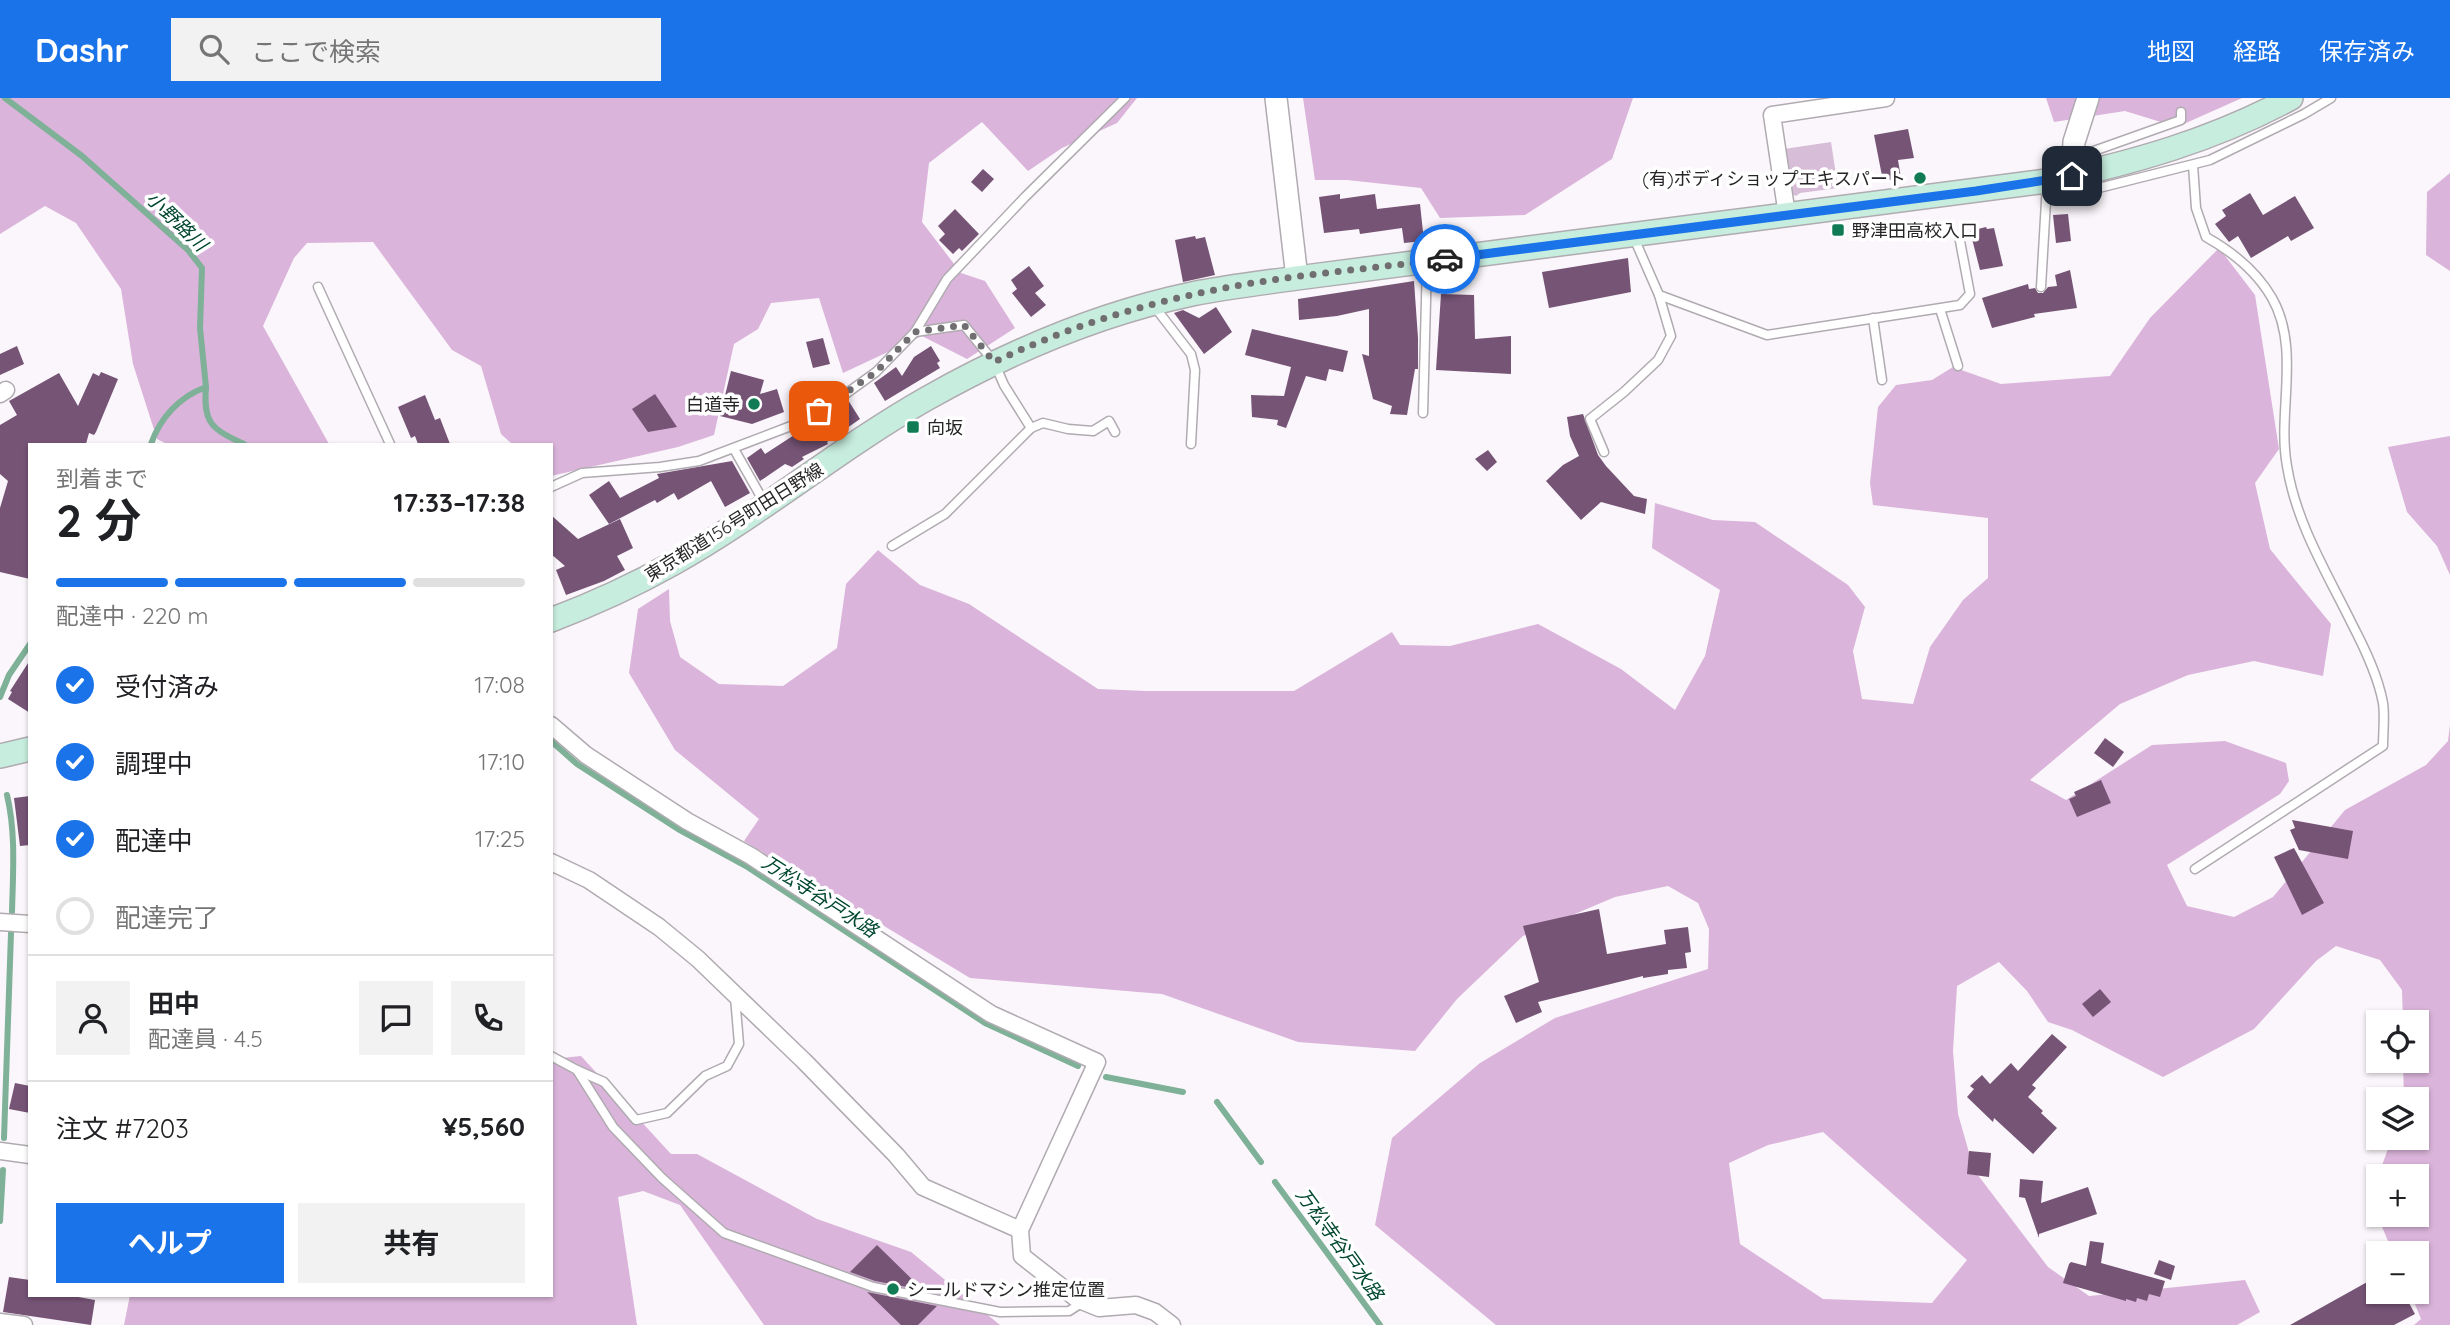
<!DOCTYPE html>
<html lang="ja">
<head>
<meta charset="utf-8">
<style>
	body { margin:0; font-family:Quicksand,"Noto Sans JP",sans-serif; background:#f2f2f2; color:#202124; height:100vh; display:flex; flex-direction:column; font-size:26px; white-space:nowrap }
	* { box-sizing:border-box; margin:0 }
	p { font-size:23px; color:#757577 }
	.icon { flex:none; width:38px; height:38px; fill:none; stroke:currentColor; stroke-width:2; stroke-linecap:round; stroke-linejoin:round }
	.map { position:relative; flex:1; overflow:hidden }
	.sheet { position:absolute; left:28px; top:345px; width:525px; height:854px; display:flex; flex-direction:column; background:#fff; border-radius:0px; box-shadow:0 2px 5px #0004 }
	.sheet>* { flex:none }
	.tools { position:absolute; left:2366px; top:912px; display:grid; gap:14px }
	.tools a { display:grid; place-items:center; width:63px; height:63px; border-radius:0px; background:#fff; box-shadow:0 2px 5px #0004; font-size:35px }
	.pin { position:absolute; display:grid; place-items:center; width:60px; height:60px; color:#fff; margin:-30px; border-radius:14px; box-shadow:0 4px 10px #0006 }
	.courier { position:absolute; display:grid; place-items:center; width:70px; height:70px; margin:-35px; border:5px solid #1a73e8; border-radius:50%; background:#fff; color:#222; box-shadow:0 2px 9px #0007 }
	.overview em { font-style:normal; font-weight:700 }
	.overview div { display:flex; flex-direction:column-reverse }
	.overview { display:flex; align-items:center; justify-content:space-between; height:119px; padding:0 28px }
	h1 { font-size:46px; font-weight:700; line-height:52px }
	.bar { display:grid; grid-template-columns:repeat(4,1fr); gap:10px 7px; align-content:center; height:84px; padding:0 28px }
	.bar i { height:9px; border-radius:5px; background:#e0e0e0 }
	.bar .active { background:#1a73e8 }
	.bar p { grid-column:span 4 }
	.line { display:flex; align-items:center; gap:18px; padding:0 28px; border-top:2px solid #e0e0e0 }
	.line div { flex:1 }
	.round { display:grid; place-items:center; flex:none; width:74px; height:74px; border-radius:0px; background:#f2f2f2 }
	ol { padding:0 28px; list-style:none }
	li { display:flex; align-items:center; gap:21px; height:77px }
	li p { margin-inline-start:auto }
	li .icon { padding:7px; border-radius:50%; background:#1a73e8; color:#fff; stroke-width:4 }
	li:last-child { color:#757577 }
	li i { width:38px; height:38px; border:4px solid #e0e0e0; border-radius:50% }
	.action { display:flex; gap:14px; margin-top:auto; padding:14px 28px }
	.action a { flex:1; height:80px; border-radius:0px; background:#1a73e8; color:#fff; font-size:28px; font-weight:700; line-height:80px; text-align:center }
	.action a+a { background:#f2f2f2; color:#202124 }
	header { display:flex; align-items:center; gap:42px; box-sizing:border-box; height:98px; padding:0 35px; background:#1a73e8; color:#fff }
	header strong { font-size:33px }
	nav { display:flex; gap:38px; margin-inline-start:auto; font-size:24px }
	.search { width:490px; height:63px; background:#f2f2f2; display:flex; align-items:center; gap:18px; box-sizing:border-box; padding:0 24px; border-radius:0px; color:#757577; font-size:26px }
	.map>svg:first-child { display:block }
</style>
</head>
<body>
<header>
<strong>Dashr</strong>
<div class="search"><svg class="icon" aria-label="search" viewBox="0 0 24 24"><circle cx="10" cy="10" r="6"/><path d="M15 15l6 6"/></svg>ここで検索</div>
<nav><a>地図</a><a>経路</a><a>保存済み</a></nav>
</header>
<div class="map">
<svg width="2450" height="1227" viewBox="0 0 2450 1227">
	<rect width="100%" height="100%" fill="#fbf6fb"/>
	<path fill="#d7bdd7" d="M1831 44 1838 90 1800 95 1796 98 1790 95 1784 51Z"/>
	<g fill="#dab4da" fill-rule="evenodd">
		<path d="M0 0H1137L1117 25 1062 50 1028 73 982 24 929 65 922 124 961 175 985 183 1015 230 967 261 922 238 843 275 819 200 771 205 758 231 734 246 714 337 678 349 551 378V346H512L501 336 481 268 452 252 373 144 307 145 294 160 263 228 329 346H167L157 341 133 266 121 191 76 125 45 108 0 136Z"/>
		<path d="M1303 0H1633L1612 61 1525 117 1440 120 1421 90 1347 82H1315Z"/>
		<path d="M2046 0H2242L2177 29 2125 13 2054 24Z"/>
		<path d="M2450 75V173L2426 157 2427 94Z"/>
		<path d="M2219 150 2255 197 2279 351 2255 385 2270 451 2331 526 2323 578 2254 563 2188 577 2120 606 2030 682 2066 702 2152 647 2225 643 2286 665 2289 683 2280 696 2167 767 2187 808 2234 819 2273 799 2345 712 2426 667 2448 643 2450 627V1227H2414L2421 1221 2410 1194H2417V1155H2393L2370 1100 2392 1040H2417V1001H2404L2403 963 2417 962V924H2403L2402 892 2380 862 2336 848 2316 863 2254 931 2163 979 2072 932 2048 924 2027 893 1999 864 1957 888 1953 953 1958 1016 1974 1072 2048 1169 2089 1198 2245 1182 2260 1214 2237 1227H1496L1375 1127 1392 1040 1480 965 1555 920 1708 871 1709 831 1698 805 1668 788 1615 799 1523 838 1457 901 1415 953 1298 944 1162 896 970 880 744 743 759 721 675 652 629 575 638 511 669 491 670 523 680 559 719 586 783 588 837 550 846 486 878 452 920 487 969 506 1098 591 1146 593H1294L1392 534 1400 547 1450 548 1538 526 1621 571 1675 612 1705 558 1720 492 1652 450 1655 405 1713 422 1755 424 1848 487 1865 509 1853 553 1862 601 1913 606 1930 549 1963 502 1988 480V420L1873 407 1870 385 1878 309 1896 287 1932 282 1953 269 2001 286 2110 278 2150 220ZM1823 1034 1967 1162 1932 1205 1823 1201 1740 1146 1729 1065 1768 1047ZM2378 1078H2417V1116H2378Z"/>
		<path d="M2450 338V477L2437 448 2407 414 2388 349Z"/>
		<path d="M581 958 671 1056H697L817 1121 911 1154 1000 1227H764L680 1107 643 1093 618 1099 637 1227H124L130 1197H551V961Z"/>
	</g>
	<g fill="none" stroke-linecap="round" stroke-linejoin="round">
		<g stroke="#7eb197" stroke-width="6">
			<path d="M5 0 82 58 188 152 202 170 200 230 206 289C179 299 160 320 151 346"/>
			<path d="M206 289C203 326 212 331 244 346"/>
			<path d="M0 599 9 577 30 546"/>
			<path d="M551 643 577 666 678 731 746 768 985 925 1078 968"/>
			<path d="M7 697C16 735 13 774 12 814"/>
			<path d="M1106 979 1183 994"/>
			<path d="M1217 1004 1261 1064"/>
			<path d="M4 1040 11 835"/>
			<path d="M1275 1084 1380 1227"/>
			<path d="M0 1123 3 1072"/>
		</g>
	</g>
	<g fill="#765476">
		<path d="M1908 31 1914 60 1898 62 1901 80 1883 83 1874 37Z"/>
		<path d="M983 71 994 81 982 94 971 84Z"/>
		<path d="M2250 95 2263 117 2295 98 2314 130 2291 143 2288 138 2251 160 2238 138 2229 144 2215 126 2226 118 2222 112Z"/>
		<path d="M1340 96V101L1375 96 1377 111 1420 106 1424 143 1404 145 1402 130 1360 136 1359 131 1324 135 1319 99Z"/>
		<path d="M955 111 979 136 962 153 959 150 953 156 939 142 945 136 938 128Z"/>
		<path d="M2068 116 2071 143 2056 145 2053 117Z"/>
		<path d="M1986 129 1987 131 1994 130 2003 168 1980 172 1970 133Z"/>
		<path d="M1195 138 1196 141 1205 139 1215 177 1183 184 1175 142Z"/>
		<path d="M1628 160 1631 194 1549 210 1542 174Z"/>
		<path d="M1029 168 1044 188 1035 195 1046 207 1031 219 1012 195 1017 191 1011 182Z"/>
		<path d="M2070 172 2077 210 2034 216 2035 219 1992 230 1982 200 2028 186 2029 191 2035 190 2038 195H2043L2048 189 2057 188 2055 177Z"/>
		<path d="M1414 183 1418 240V271H1415L1407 317 1390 316 1392 308 1373 301 1362 256 1369 258V211L1337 218 1299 222 1298 201Z"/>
		<path d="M1441 196 1474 197 1475 241 1511 238V276L1436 272Z"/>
		<path d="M1216 209 1232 234 1204 256 1174 215 1183 212 1199 220Z"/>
		<path d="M1252 231 1348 253 1343 274 1329 271 1326 283 1306 278 1286 330 1277 327 1278 322 1252 319 1251 297 1284 298 1291 269 1245 257Z"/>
		<path d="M823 240 830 266 813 270 806 244Z"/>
		<path d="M17 248 24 266 0 277V256Z"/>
		<path d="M931 248 940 263 937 265 940 270 885 303 874 285 896 269 902 278 914 259Z"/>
		<path d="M731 273 764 282 760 296 777 291 784 314 752 326 720 318Z"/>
		<path d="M101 274 118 281 96 334 94 337 89 335 86 346H30V481L0 474V410L8 383 0 376V327L17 317 9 303 59 275 78 308 93 275 99 278Z"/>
		<path d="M655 296 677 329 648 334 632 311Z"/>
		<path d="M425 297 435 322 440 320 450 346H418L415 338 411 340 398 309Z"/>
		<path d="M848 302 860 321 827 344 828 346 802 359 804 361 792 369 785 366 760 383 747 360 761 350 765 356Z"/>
		<path d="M1583 316 1598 357 1606 368 1634 398 1647 401 1645 416 1601 404 1581 422 1546 383 1563 367 1579 358 1570 338 1567 319Z"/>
		<path d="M1488 352 1497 364 1487 373 1475 361Z"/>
		<path d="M732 363 750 395 725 409 711 383 678 402 674 395 657 405 655 402 609 426 589 397 609 383 620 400 659 380 657 376Z"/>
		<path d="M551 417 578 441 620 421 633 450 617 458 625 472 604 483 566 497 556 472 565 468 551 456Z"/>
		<path d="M30 562V615L8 601 12 594 10 593Z"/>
		<path d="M2105 640 2124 654 2113 669 2094 655Z"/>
		<path d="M2101 682 2111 705 2077 719 2069 701 2076 698 2074 694Z"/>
		<path d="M30 698V747L20 748 14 700Z"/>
		<path d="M2292 722 2353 733 2348 761 2299 752 2290 732 2295 730Z"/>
		<path d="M2294 750 2324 805 2302 817 2274 759Z"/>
		<path d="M1599 811 1607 856 1666 846 1664 832 1688 829 1691 854 1685 855 1687 870 1668 872V876L1643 880V878L1538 904 1542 914 1516 925 1504 898 1539 884 1523 828Z"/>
		<path d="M2100 891 2111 904 2093 919 2082 906Z"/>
		<path d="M2052 936 2067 949 2032 987 2036 990 2028 999 2043 1013 2041 1015 2057 1030 2033 1056 1994 1020 1993 1024 1967 999 1974 991 1970 988 1982 977 1990 986 2011 965 2018 973Z"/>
		<path d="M15 985 30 988V1015L9 1011Z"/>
		<path d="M1969 1053 1991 1055 1989 1079 1967 1076Z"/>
		<path d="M2020 1081 2043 1083 2041 1105 2088 1089 2097 1116 2039 1136V1140L2025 1100 2019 1099Z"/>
		<path d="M2090 1143 2104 1145 2101 1165 2165 1183 2160 1199 2149 1196 2147 1203 2137 1200 2136 1204 2126 1201V1203L2063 1185 2069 1166 2071 1164 2086 1168Z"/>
		<path d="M877 1147 923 1192 875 1183 850 1174Z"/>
		<path d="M2159 1162 2175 1168 2171 1182 2154 1176Z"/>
		<path d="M2378 1178V1194H2403L2415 1216 2394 1227H2290Z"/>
		<path d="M9 1179 30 1182V1197H67L95 1202 91 1227 3 1214Z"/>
		<path d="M867 1194 937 1208 918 1227H901Z"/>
	</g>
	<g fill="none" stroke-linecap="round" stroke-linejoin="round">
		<defs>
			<g id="service">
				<path d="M2074 60 2181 22V14"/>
				<path d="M2193 67 2196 110 2206 139C2231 153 2257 174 2272 200 2301 251 2277 314 2287 368 2296 425 2327 475 2352 526 2365 551 2378 578 2383 605 2385 619 2383 634 2383 648L2195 771"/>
				<path d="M2072 81 2075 96 2210 62 2304 16 2331 0"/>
				<path d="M1634 140 1659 197 1767 237 1960 207 1970 196 1960 143"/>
				<path d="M318 189 390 346"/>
				<path d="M2041 189 2047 86"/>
				<path d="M1154 208 1191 256 1195 272 1191 346"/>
				<path d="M1940 211 1958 268"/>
				<path d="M1873 220 1882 282"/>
				<path d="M915 234 964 227 994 264 1004 287 1031 330"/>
				<path d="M1423 315 1427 165"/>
				<path d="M734 351 764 404"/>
				<path d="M1604 354 1590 321 1624 294 1658 262 1671 238 1659 197"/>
				<path d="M551 389 582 375 660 369 699 363 791 328 847 295 876 274 915 234 947 181 1025 99 1125 0"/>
				<path d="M892 448 945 416 1031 330 1043 325 1068 331 1093 333 1109 323 1115 334"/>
				<path d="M551 958 577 972 613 1029 662 1080 724 1135 873 1189 1000 1214 1069 1213 1083 1204"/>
				<path d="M577 972 604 984 636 1022 667 1015 705 978 727 968 739 946 735 899"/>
			</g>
			<g id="minor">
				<path d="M1787 117 1772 17 1886 0"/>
				<path d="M0 296 6 292"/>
				<path d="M551 627 586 657 687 723 751 758 991 916 1097 964 1020 1132 1022 1158 1077 1201 1099 1210 1136 1207 1155 1214 1172 1227"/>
				<path d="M551 764 589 782 659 829 698 861 804 963 896 1057 923 1089 1020 1132"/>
				<path d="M0 824 30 826"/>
				<path d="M0 1053 30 1057"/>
				<path d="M0 1224 24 1227"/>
			</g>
			<g id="tertiary">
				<path d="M1276 0 1297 180"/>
				<path d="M2072 78 2074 44 2088 0"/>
			</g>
			<g id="secondary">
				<path d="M551 522C593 506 633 488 672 466 760 417 838 351 926 301 1009 254 1097 216 1192 196 1226 189 1262 185 1297 180L2047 83C2132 65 2214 42 2291 0"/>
				<path d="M0 658 30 651"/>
			</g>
		</defs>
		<use href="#service" stroke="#b0abb0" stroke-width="11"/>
		<use href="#minor" stroke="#b0abb0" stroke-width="19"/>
		<use href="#tertiary" stroke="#b0abb0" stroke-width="24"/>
		<use href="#secondary" stroke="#b0abb0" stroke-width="26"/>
		<use href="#service" stroke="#fff" stroke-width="8"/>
		<use href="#minor" stroke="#fff" stroke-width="16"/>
		<use href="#tertiary" stroke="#fff" stroke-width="21"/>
		<use href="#secondary" stroke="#c6eddd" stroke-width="23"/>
	</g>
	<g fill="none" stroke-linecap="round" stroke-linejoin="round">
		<path stroke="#716e71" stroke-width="7" stroke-dasharray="0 12.6" d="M819 313 876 274 915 234 964 227 994 264C1057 234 1123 212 1191 197 1273 178 1361 172 1445 161"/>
		<path stroke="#1a73e8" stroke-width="9" d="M1445 161 1976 93 2072 78"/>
	</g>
	<g fill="#107b55" stroke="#fff" stroke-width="2.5">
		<circle cx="1920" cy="80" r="7"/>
		<rect x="1831" y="125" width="14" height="14" rx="3.5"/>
		<circle cx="754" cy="306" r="7"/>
		<rect x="906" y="322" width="14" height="14" rx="3.5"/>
		<circle cx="893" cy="1191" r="7"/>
	</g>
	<g text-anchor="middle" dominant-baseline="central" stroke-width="7" stroke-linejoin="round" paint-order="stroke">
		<g font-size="18" fill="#272527" stroke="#fff" text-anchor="start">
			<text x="1906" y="80" text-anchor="end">(有)ボディショップエキスパート</text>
			<text x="1852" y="132">野津田高校入口</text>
			<text x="740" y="306" text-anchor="end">白道寺</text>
			<text x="927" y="329">向坂</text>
			<text x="907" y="1191">シールドマシン推定位置</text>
		</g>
		<g font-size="18" fill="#272527" stroke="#fff">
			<text transform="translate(734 424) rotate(-32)">東京都道156号町田日野線</text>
		</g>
		<g font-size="19" font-style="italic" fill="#00472f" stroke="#fff">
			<text transform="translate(177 123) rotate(44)">小野路川</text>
			<text transform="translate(820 798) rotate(33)">万松寺谷戸水路</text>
			<text transform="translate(1340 1146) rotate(54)">万松寺谷戸水路</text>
		</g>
	</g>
</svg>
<div class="tools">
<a><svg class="icon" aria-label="locate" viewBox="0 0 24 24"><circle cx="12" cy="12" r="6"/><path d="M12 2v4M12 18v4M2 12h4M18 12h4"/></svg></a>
<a><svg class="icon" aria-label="layers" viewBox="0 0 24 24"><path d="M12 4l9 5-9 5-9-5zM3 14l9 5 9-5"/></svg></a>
<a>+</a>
<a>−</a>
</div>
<div class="pin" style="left:819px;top:313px;background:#ea580c"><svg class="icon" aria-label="bag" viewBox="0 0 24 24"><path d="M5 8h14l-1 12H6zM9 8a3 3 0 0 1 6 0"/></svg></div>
<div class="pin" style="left:2072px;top:78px;background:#1f2937"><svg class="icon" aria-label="home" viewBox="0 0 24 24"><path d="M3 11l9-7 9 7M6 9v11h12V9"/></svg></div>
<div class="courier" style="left:1445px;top:161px"><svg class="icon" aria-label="car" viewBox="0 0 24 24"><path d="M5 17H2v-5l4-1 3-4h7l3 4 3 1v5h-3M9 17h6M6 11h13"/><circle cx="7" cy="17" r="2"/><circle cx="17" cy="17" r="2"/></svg></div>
<section class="sheet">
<div class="overview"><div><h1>2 分</h1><p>到着まで</p></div><em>17:33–17:38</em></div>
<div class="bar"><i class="active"></i><i class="active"></i><i class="active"></i><i></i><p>配達中 · 220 m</p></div>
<ol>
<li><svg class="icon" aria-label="check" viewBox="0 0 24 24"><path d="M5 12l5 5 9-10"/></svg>受付済み<p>17:08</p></li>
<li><svg class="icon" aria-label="check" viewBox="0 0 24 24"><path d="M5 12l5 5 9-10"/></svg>調理中<p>17:10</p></li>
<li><svg class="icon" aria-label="check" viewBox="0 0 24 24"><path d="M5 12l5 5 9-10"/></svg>配達中<p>17:25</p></li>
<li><i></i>配達完了</li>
</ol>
<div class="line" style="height:126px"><a class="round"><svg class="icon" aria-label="person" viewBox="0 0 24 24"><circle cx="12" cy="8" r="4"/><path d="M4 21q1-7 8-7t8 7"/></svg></a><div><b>田中</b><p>配達員 · 4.5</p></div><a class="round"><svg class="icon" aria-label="chat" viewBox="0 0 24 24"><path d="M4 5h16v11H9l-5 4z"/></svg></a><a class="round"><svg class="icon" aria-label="phone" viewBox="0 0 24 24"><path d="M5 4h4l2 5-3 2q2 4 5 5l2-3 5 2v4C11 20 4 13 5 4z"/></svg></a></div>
<div class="line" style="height:91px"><div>注文 #7203</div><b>¥5,560</b></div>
<div class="action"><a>ヘルプ</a><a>共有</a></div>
</section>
</div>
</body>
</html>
